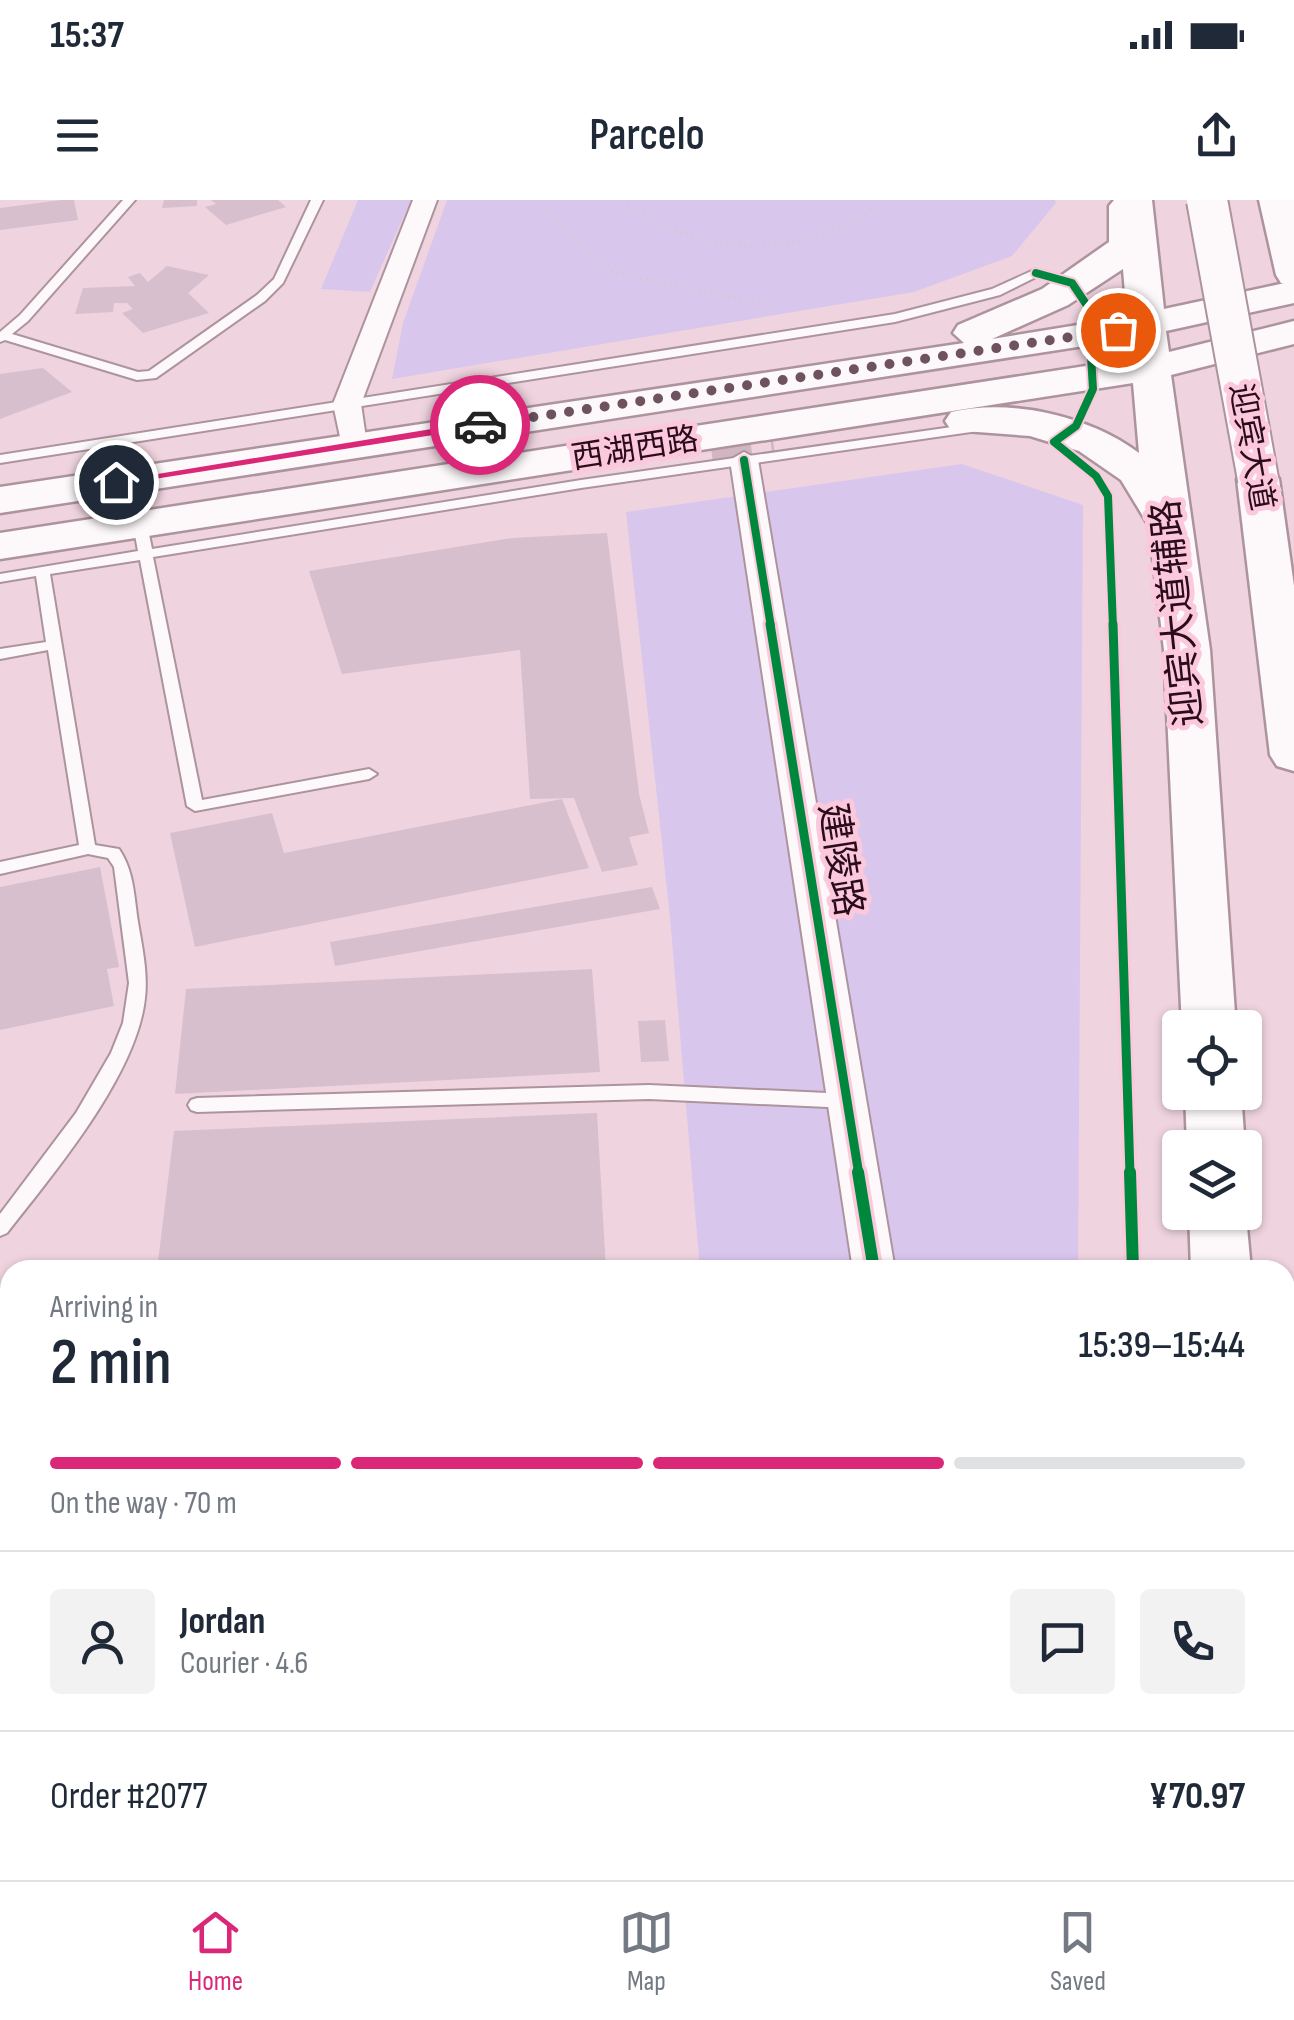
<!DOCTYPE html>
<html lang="en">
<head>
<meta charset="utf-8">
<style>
	body { margin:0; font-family:"Sofia Sans Condensed","Noto Sans SC",sans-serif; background:#f2f2f3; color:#1f2937; height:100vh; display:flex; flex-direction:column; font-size:38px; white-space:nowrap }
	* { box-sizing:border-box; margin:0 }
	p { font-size:32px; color:#747a83 }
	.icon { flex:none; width:55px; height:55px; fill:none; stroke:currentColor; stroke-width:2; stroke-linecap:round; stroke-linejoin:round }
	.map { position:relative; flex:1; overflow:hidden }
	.details { position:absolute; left:0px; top:1060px; width:1295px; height:620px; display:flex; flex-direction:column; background:#fff; border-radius:30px 30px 0 0; box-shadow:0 2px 8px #0004 }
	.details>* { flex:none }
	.fabs { position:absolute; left:1162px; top:810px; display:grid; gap:20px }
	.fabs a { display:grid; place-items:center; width:100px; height:100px; border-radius:10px; background:#fff; box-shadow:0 2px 8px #0004; font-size:50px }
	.pin { position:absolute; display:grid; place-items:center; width:85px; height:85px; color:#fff; margin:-42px; border:5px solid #fff; border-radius:50%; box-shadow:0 2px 10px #0007 }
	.courier { position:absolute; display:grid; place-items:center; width:100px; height:100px; margin:-50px; border:8px solid #db2777; border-radius:50%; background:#fff; color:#222; box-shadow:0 2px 12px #0007 }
	.overview em { font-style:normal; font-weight:600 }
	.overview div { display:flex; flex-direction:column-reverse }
	.overview { display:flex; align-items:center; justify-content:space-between; height:170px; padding:0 50px }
	h1 { font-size:65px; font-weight:600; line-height:75px }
	.bar { display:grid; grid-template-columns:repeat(4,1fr); gap:15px 10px; align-content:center; height:120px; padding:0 50px }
	.bar i { height:12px; border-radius:8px; background:#e0e1e3 }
	.bar .active { background:#db2777 }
	.bar p { grid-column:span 4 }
	.line { display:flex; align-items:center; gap:25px; padding:0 50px; border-top:2px solid #e0e1e3 }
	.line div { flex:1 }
	.round { display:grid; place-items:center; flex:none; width:105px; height:105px; border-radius:10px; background:#f2f2f3 }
	.status { display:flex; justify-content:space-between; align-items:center; height:70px; padding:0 50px; background:#fff; direction:ltr }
	.status svg { height:28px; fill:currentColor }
	header { display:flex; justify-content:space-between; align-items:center; height:130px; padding:0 50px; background:#fff; font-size:45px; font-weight:600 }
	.menu { display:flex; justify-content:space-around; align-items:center; height:140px; border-top:2px solid #e0e1e3; background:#fff; font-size:28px; color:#747a83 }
	.menu a { display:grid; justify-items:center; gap:5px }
	.menu .active { color:#db2777 }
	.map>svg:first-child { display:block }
</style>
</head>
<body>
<div class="status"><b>15:37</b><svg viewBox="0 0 49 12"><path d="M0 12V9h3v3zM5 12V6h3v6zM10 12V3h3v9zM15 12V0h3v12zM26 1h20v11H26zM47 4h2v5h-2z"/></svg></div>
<header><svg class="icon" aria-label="menu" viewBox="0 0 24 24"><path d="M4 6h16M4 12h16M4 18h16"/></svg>Parcelo<svg class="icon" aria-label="share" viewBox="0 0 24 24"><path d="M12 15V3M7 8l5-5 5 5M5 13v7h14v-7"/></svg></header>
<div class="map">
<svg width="1294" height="1680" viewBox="0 0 1294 1680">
	<rect width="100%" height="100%" fill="#efd4df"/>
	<g fill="#d9c6ed">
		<path d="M358 0H411L370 92 321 89Z"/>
		<path d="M447 0H1055L1056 3 1012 56 914 92 392 179 403 123Z"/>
		<path d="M962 264 1083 305 1078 1070H700L670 717 626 312Z"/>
		<path d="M751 1670H1074V1680H752Z"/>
	</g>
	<g fill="#d7bfce">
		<path d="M62 0H74L78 20 0 30V8Z"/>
		<path d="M164 0H197V6L162 8Z"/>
		<path d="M211 0H278L286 7 226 25 205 7 216 4Z"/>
		<path d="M167 66 209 75 188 93 209 113 143 133 122 113 133 109 127 103H114L113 112 75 114 83 88 135 86 128 77 140 73 148 82Z"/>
		<path d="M43 168 72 192 0 219V174Z"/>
		<path d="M607 333 639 594 649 633 629 637 638 665 602 672 574 598 530 599 520 450 342 474 309 371 512 338Z"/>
		<path d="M562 599 589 668 195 747 170 633 272 613 284 653Z"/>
		<path d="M100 667 119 767 107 769 114 806 0 830V687Z"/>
		<path d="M652 687 660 709 335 766 330 742Z"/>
		<path d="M592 769 600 872 175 894 186 789Z"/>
		<path d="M665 820 669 861 641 862 638 821Z"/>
		<path d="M597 913 606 1070H157L174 931Z"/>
		<path d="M71 1670H728L729 1680H70Z"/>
	</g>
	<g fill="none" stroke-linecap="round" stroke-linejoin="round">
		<path stroke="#d1b6c1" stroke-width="40" stroke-dasharray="40 20" stroke-linecap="butt" d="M711 247 773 240"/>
		<defs>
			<g id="lane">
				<path d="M123 0H135L28 121 12 134 138 172 149 171 257 95 274 79 311 0H323L283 83 265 101 156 178 137 180 5 140 0 142V132L20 115Z"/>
				<path d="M1036 69 1042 73 1040 75 1000 95 895 122 0 263V255L895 114 992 89Z"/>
				<path d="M973 224 978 225V231L581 288 153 357 202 600 369 569 377 574 369 579 195 611 187 606 140 360 50 374 95 645 119 649C134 671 134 696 138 722 142 746 148 773 145 798 137 875 54 973 7 1033L0 1036V1014L76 913 111 853 123 823 129 783 114 667 108 658 88 654 0 674V662L79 645 48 450 0 459V449L46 442 36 376 0 382V374L138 351 133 324 140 320 147 324 152 349 581 280Z"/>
				<path d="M649 885 849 894 855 896 858 901 855 906 849 908 649 899 197 912 191 910 188 905 191 900 197 898Z"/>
			</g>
			<g id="street">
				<path d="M413 0H437L361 204 367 245 353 253 343 251 333 204Z"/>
				<path d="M744 252 758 260 895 1070H853L730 260Z"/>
				<path d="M941 1670H991L993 1680H941Z"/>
			</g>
			<g id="primary">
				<path d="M1114 0H1152L1164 109 1294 81V103L1166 131 1169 152 1294 121V144L1171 175 1210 450 1236 828H1182L1164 450 1149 326 1121 280 1079 251 1030 236 951 230 945 221 951 212C1011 198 1090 216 1139 253L1133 183 0 359V333L1131 159 1129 139 0 313V287L964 143 953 133 958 125 1042 89 1109 42V6ZM1123 69 1127 117 992 139 1068 105Z"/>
				<path d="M1185 892H1241L1245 948H1187Z"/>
				<path d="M1245 1005 1251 1070H1191L1189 1012H1245Z"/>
			</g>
			<g id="highway">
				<path d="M1259 0H1294V86L1281 83 1276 75Z"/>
				<path d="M1258 266 1273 270 1279 279 1294 386V571L1277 566 1270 555 1237 279 1243 270Z"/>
				<path d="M1285 1652 1293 1680H1219L1218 1670H1285Z"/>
			</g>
		</defs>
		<use href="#lane" stroke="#ad939e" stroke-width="4"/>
		<use href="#street" stroke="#ad939e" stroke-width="4"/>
		<use href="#primary" stroke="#ad939e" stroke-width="5"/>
		<use href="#highway" stroke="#ad939e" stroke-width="5"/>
		<g stroke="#d3cace" stroke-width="5" stroke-dasharray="1 5" stroke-linecap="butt">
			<path d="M539 0 554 23 614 72 774 107"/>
			<path d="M623 0C707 61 801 61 886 0"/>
		</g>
		<use href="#lane" fill="#fdf9fa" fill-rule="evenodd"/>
		<use href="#street" fill="#fdf9fa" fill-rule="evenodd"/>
		<use href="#primary" fill="#fdf9fa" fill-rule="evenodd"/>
		<use href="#highway" fill="#fdf9fa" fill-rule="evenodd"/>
		<defs>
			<path id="highway-bridge" d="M1207 0 1258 279"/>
		</defs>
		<use href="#highway-bridge" stroke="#ad939e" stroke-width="44" stroke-linecap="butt"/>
		<use href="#highway-bridge" stroke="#fdf9fa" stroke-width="40"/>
		<defs>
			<g id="cycleway-far2">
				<path d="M1036 73 1072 83 1088 107 1093 189 1076 226 1054 242 1096 276 1108 296 1113 427"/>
				<path d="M744 260 771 427"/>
			</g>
			<g id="cycleway-far1">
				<path d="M770 424 859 975"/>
				<path d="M1113 424 1130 975"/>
			</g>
			<g id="cycleway">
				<path d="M858 972 874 1070"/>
				<path d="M1130 972 1133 1070"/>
			</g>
		</defs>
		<use href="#cycleway-far2" stroke="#fbc8dc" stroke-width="12"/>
		<use href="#cycleway-far1" stroke="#fbc8dc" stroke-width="15"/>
		<use href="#cycleway" stroke="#fbc8dc" stroke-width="19"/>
		<use href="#cycleway-far2" stroke="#00873e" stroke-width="8"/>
		<use href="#cycleway-far1" stroke="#00873e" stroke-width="9"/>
		<use href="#cycleway" stroke="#00873e" stroke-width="12"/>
	</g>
	<path fill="#db2777" d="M480 221 484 227 116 285 109 282Z"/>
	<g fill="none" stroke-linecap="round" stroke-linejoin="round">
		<path stroke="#6f525f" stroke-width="10" stroke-dasharray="0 18" d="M480 225 1118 130"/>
	</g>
	<g text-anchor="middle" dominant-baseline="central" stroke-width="10" stroke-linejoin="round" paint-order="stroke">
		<g font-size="32" fill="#2a0c1a" stroke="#fbc8dc">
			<text transform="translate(1251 247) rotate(80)">迎宾大道</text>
			<text transform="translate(635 249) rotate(-9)">西湖西路</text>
		</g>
		<g font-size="38" fill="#2a0c1a" stroke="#fbc8dc">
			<text transform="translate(1178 413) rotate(-96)">迎宾大道辅路</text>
			<text transform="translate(840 660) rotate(81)">建陵路</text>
		</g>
	</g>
</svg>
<div class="fabs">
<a><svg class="icon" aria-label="locate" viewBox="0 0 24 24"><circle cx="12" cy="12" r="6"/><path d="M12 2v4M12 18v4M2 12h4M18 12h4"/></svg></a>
<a><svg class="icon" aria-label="layers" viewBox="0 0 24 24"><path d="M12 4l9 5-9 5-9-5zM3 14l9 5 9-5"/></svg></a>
</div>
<div class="pin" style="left:1118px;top:130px;background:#ea580c"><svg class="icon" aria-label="bag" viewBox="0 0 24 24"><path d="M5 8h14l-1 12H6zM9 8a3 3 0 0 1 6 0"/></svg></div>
<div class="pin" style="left:116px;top:282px;background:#1f2937"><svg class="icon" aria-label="home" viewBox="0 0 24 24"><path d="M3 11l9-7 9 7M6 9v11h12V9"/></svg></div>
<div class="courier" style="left:480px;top:225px"><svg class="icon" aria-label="car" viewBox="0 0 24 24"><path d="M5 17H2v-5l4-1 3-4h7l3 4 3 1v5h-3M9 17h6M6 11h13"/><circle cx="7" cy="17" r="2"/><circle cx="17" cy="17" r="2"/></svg></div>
<section class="details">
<div class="overview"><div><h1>2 min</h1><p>Arriving in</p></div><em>15:39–15:44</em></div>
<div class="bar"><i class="active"></i><i class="active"></i><i class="active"></i><i></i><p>On the way · 70 m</p></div>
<div class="line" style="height:180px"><a class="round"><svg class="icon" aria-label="person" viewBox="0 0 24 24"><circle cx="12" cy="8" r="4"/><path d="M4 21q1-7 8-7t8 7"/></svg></a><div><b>Jordan</b><p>Courier · 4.6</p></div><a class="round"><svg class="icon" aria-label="chat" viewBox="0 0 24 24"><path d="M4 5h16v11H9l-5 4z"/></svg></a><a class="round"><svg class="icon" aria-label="phone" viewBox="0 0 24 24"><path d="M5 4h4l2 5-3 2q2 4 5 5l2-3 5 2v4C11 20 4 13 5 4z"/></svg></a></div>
<div class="line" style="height:130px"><div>Order #2077</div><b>¥70.97</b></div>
</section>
</div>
<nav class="menu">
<a class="active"><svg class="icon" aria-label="home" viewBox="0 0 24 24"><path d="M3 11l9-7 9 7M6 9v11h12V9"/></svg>Home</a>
<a><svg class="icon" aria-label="map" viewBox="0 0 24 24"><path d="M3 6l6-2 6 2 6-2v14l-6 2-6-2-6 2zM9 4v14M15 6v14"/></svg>Map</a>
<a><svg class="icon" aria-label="saved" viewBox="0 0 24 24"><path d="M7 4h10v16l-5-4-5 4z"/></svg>Saved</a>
</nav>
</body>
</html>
